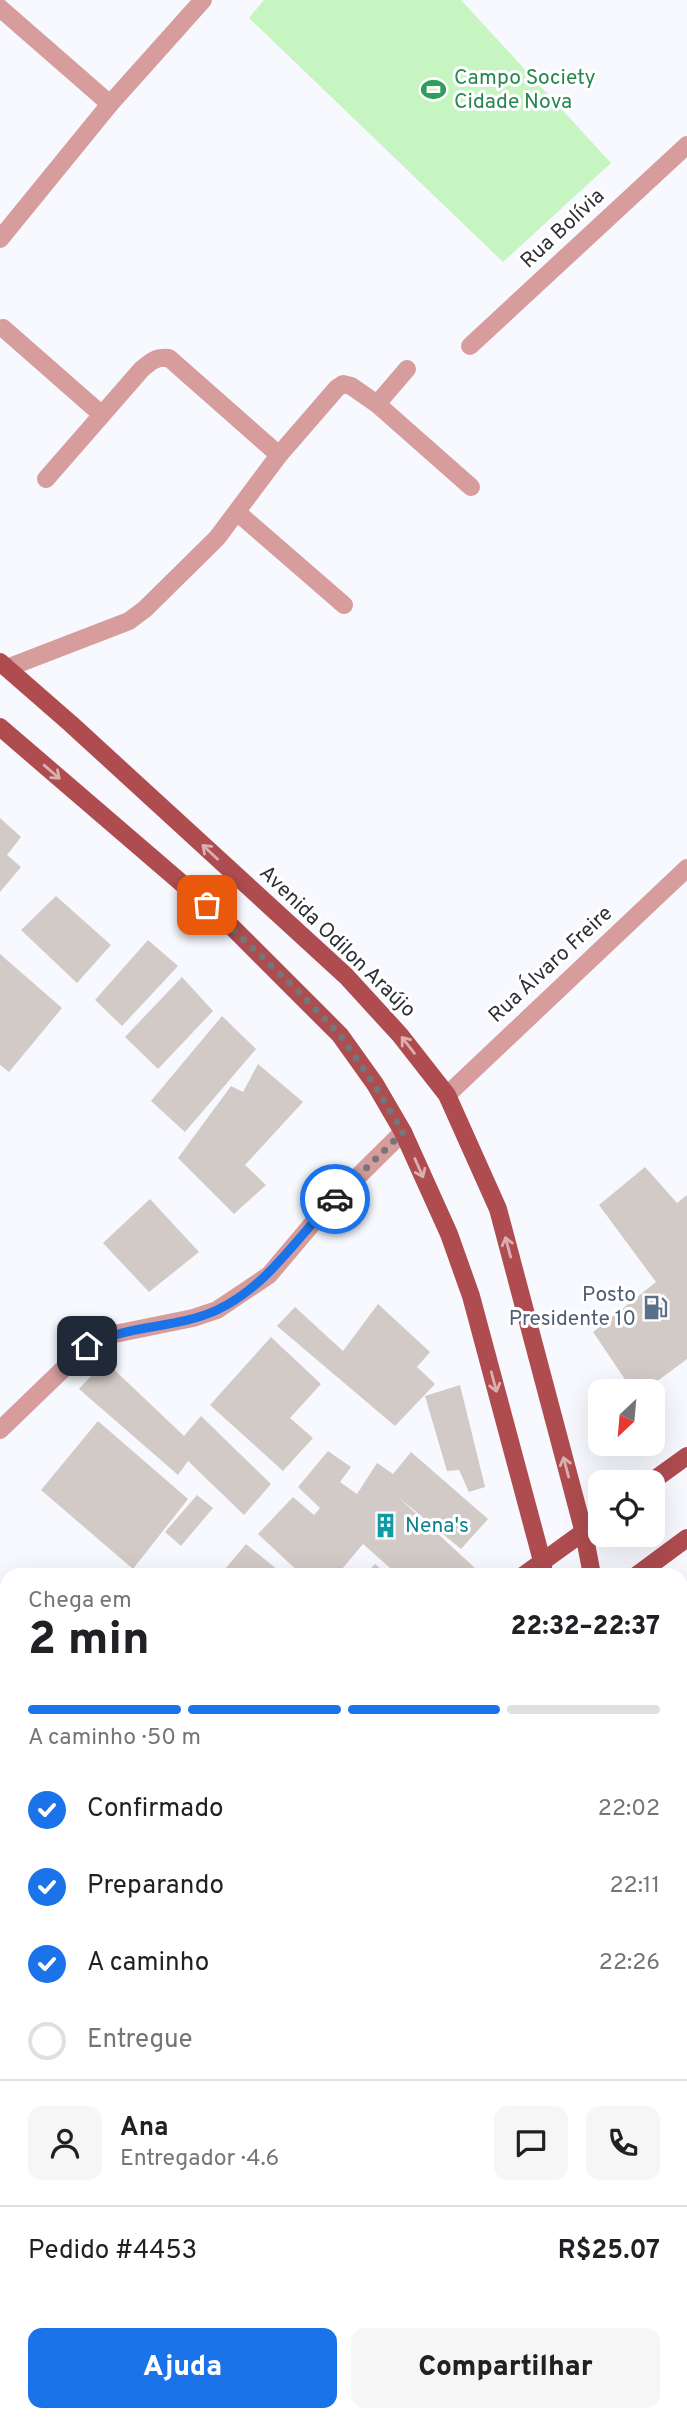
<!DOCTYPE html>
<html lang="pt">
<head>
<meta charset="utf-8">
<style>
	body { margin:0; font-family:Overpass,sans-serif; background:#f6f6f6; color:#202124; height:100vh; display:flex; flex-direction:column; font-size:26px; white-space:nowrap }
	* { box-sizing:border-box; margin:0 }
	p { font-size:23px; color:#757577 }
	.icon { flex:none; width:38px; height:38px; fill:none; stroke:currentColor; stroke-width:2; stroke-linecap:round; stroke-linejoin:round }
	.map { position:relative; flex:1; overflow:hidden }
	.drawer { position:absolute; left:0px; top:1568px; width:688px; height:854px; display:flex; flex-direction:column; background:#fff; border-radius:21px 21px 0 0; box-shadow:0 7px 28px #0002 }
	.drawer>* { flex:none }
	.needle { width:46px; rotate:206deg }
	.buttons { position:absolute; left:588px; top:1379px; display:grid; gap:14px }
	.buttons a { display:grid; place-items:center; width:77px; height:77px; border-radius:14px; background:#fff; box-shadow:0 7px 28px #0002; font-size:35px }
	.pin { position:absolute; display:grid; place-items:center; width:60px; height:60px; color:#fff; margin:-30px; border-radius:14px; box-shadow:0 4px 10px #0006 }
	.courier { position:absolute; display:grid; place-items:center; width:70px; height:70px; margin:-35px; border:5px solid #1a73e8; border-radius:50%; background:#fff; color:#222; box-shadow:0 2px 9px #0007 }
	.headline em { font-style:normal; font-weight:800 }
	.headline div { display:flex; flex-direction:column-reverse }
	.headline { display:flex; align-items:center; justify-content:space-between; height:119px; padding:0 28px }
	h1 { font-size:46px; font-weight:800; line-height:52px }
	.bar { display:grid; grid-template-columns:repeat(4,1fr); gap:10px 7px; align-content:center; height:84px; padding:0 28px }
	.bar i { height:9px; border-radius:5px; background:#e0e0e0 }
	.bar .active { background:#1a73e8 }
	.bar p { grid-column:span 4 }
	.line { display:flex; align-items:center; gap:18px; padding:0 28px; border-top:2px solid #e0e0e0 }
	.line div { flex:1 }
	.round { display:grid; place-items:center; flex:none; width:74px; height:74px; border-radius:14px; background:#f6f6f6 }
	ol { padding:0 28px; list-style:none }
	li { display:flex; align-items:center; gap:21px; height:77px }
	li p { margin-inline-start:auto }
	li .icon { padding:7px; border-radius:50%; background:#1a73e8; color:#fff; stroke-width:4 }
	li:last-child { color:#757577 }
	li i { width:38px; height:38px; border:4px solid #e0e0e0; border-radius:50% }
	.button { display:flex; gap:14px; margin-top:auto; padding:14px 28px }
	.button a { flex:1; height:80px; border-radius:14px; background:#1a73e8; color:#fff; font-size:28px; font-weight:800; line-height:80px; text-align:center }
	.button a+a { background:#f6f6f6; color:#202124 }
	.map>svg:first-child { display:block }
</style>
</head>
<body>
<div class="map">
<svg width="687" height="2422" viewBox="0 0 687 2422">
	<rect width="100%" height="100%" fill="#f7f9ff"/>
	<path fill="#c7f5c1" d="M264 0H461L611 163 503 262 249 18Z"/>
	<g fill="#d2cac6">
		<path d="M0 818 21 837 7 855 21 867 0 892Z"/>
		<path d="M56 896 111 945 77 983 21 930Z"/>
		<path d="M148 940 178 966 122 1026 95 1000Z"/>
		<path d="M0 954 62 1008 9 1072 0 1065Z"/>
		<path d="M182 977 213 1011 158 1069 125 1037Z"/>
		<path d="M222 1016 256 1049 185 1132 151 1101Z"/>
		<path d="M258 1064 303 1102 245 1165 266 1185 234 1214 178 1158 231 1086 243 1092Z"/>
		<path d="M645 1167 677 1203 687 1195V1359L644 1391H633L593 1332 656 1282 599 1205Z"/>
		<path d="M150 1199 199 1252 149 1292 103 1243Z"/>
		<path d="M378 1304 430 1352 417 1367 435 1384 395 1426 277 1326 295 1307 343 1351Z"/>
		<path d="M271 1337 321 1384 290 1418 313 1438 283 1471 210 1405Z"/>
		<path d="M105 1361 184 1436 201 1416 271 1484 244 1515 188 1461 178 1475 79 1389Z"/>
		<path d="M460 1385 485 1487 469 1492 459 1470 447 1471 425 1396Z"/>
		<path d="M98 1421 188 1499 133 1569 41 1490Z"/>
		<path d="M328 1451 351 1467 340 1482 357 1494 377 1463 393 1474 411 1452 488 1519 461 1549 398 1497 476 1569 471 1575H398L363 1544 337 1575H302L258 1534 293 1497 314 1515 320 1508 298 1487Z"/>
		<path d="M197 1495 213 1508 181 1546 165 1532Z"/>
		<path d="M246 1544 284 1575H220Z"/>
		<path d="M375 1564 388 1575H365Z"/>
		<path d="M0 1690 7 1692V1768L0 1766Z"/>
		<path d="M0 1815 7 1820V1888L0 1897Z"/>
		<path d="M7 1917V1953L0 1948V1932Z"/>
	</g>
	<g fill="none" stroke-linecap="round" stroke-linejoin="round">
		<g stroke="#d69d9c" stroke-width="18">
			<path d="M0 8 110 104"/>
			<path d="M0 239 110 104 203 0"/>
			<path d="M3 328 101 414"/>
			<path d="M470 346 687 145"/>
			<path d="M377 404 471 487"/>
			<path d="M46 479 141 370C151 361 156 357 169 358L279 455"/>
			<path d="M238 513 344 605"/>
			<path d="M7 668 129 621 145 609 217 538 279 455 337 388 343 384 351 386 377 404 407 369"/>
			<path d="M447 1095 687 868"/>
			<path d="M0 1430 87 1346 105 1336 193 1318 217 1310 269 1275 324 1210 403 1132"/>
			<path d="M0 1990 7 1995"/>
			<path d="M414 2415 420 2422"/>
		</g>
		<g stroke="#ae4c4f" stroke-width="18">
			<path d="M0 662 71 724 346 976 400 1035 447 1095 498 1209 584 1533 592 1575"/>
			<path d="M0 727 228 923 340 1035 375 1084 403 1132 449 1234 471 1296 542 1561 544 1575"/>
			<path d="M651 1482 687 1456"/>
			<path d="M524 1575 600 1520"/>
			<path d="M637 1575 687 1538"/>
			<path d="M681 2042 687 2072"/>
			<path d="M0 2074 7 2066"/>
			<path d="M0 2177 7 2169"/>
			<path d="M681 2271 687 2302"/>
		</g>
	</g>
	<defs><path id="oneway-shaft" d="M-6 0H5M1.5-3L5.5 0L1.5 3" fill="none" stroke-width="1.6" stroke-linecap="round" stroke-linejoin="round" transform="scale(1.75)"/></defs>
	<g stroke="#dbaeb0">
		<use href="#oneway-shaft" transform="translate(52 772) rotate(41)"/>
		<use href="#oneway-shaft" transform="translate(210 852) rotate(-137)"/>
		<use href="#oneway-shaft" transform="translate(408 1045) rotate(-128)"/>
		<use href="#oneway-shaft" transform="translate(419 1168) rotate(66)"/>
		<use href="#oneway-shaft" transform="translate(508 1247) rotate(-105)"/>
		<use href="#oneway-shaft" transform="translate(494 1382) rotate(75)"/>
		<use href="#oneway-shaft" transform="translate(566 1467) rotate(-105)"/>
	</g>
	<g fill="none" stroke-linecap="round" stroke-linejoin="round">
		<path stroke="#75767a" stroke-width="7" stroke-dasharray="0 12.6" d="M207 905 295 988 340 1035 374 1084 403 1132 335 1199"/>
		<path stroke="#1a73e8" stroke-width="9" d="M87 1346C128 1324 176 1329 217 1310 268 1286 296 1238 335 1199"/>
	</g>
	<defs>
		<symbol id="stadium-bare" viewBox="-9 -9 18 18"><path d="M0-5a6.5 5 0 1 0 0 10a6.5 5 0 1 0 0-10ZM-3.5-1.8h7v3.6h-7Z" fill="#2e9e5b" stroke="#fff" stroke-width="2.5" paint-order="stroke"/></symbol>
		<symbol id="fuel-bare" viewBox="-9 -9 18 18"><path d="M-5.5-6h7V0h2V4h1.3V-2.5L3-4.5l.8-.8L6-3V5H2.5V1h-1V6h-7ZM-4.2-4.7v3.2H.2V-4.7Z" fill="#5c6f8a" stroke="#fff" stroke-width="2.5" paint-order="stroke"/></symbol>
		<symbol id="building-bare" viewBox="-9 -9 18 18"><path d="M-4-6H4V6H1V3H-1V6H-4ZM-2.5-4.3h1.7v1.8h-1.7ZM.8-4.3h1.7v1.8H.8ZM-2.5-1h1.7V.8h-1.7ZM.8-1h1.7V.8H.8Z" fill="#0f9aa8" stroke="#fff" stroke-width="2.5" paint-order="stroke"/></symbol>
	</defs>
	<g fill-rule="evenodd">
		<use href="#stadium-bare" x="416" y="72" width="35" height="35"/>
		<use href="#fuel-bare" x="638" y="1290" width="35" height="35"/>
		<use href="#building-bare" x="368" y="1508" width="35" height="35"/>
	</g>
	<g text-anchor="middle" dominant-baseline="central" stroke-width="6" stroke-linejoin="round" paint-order="stroke">
		<g font-size="21" fill="#27864d" stroke="#fff" text-anchor="start">
			<text x="454" y="78">Campo Society<tspan x="454" dy="24">Cidade Nova</tspan></text>
		</g>
		<g font-size="21" fill="#2f3033" stroke="#fff">
			<text transform="translate(563 229) rotate(-43)">Rua Bolívia</text>
			<text transform="translate(337 942) rotate(44)">Avenida Odilon Araújo</text>
			<text transform="translate(551 965) rotate(-43)">Rua Álvaro Freire</text>
		</g>
		<g font-size="21" fill="#4e5e75" stroke="#fff" text-anchor="end">
			<text x="636" y="1295">Posto<tspan x="636" dy="24">Presidente 10</tspan></text>
		</g>
		<g font-size="21" fill="#0d838f" stroke="#fff" text-anchor="start">
			<text x="405" y="1526">Nena's</text>
		</g>
	</g>
</svg>
<div class="buttons">
<a><svg class="needle" viewBox="-14 -14 28 28"><path d="M0-13l5 13h-10z" fill="#e53935"/><path d="M0 13l5-13h-10z" fill="#757577"/></svg></a>
<a><svg class="icon" aria-label="locate" viewBox="0 0 24 24"><circle cx="12" cy="12" r="6"/><path d="M12 2v4M12 18v4M2 12h4M18 12h4"/></svg></a>
</div>
<div class="pin" style="left:207px;top:905px;background:#ea580c"><svg class="icon" aria-label="bag" viewBox="0 0 24 24"><path d="M5 8h14l-1 12H6zM9 8a3 3 0 0 1 6 0"/></svg></div>
<div class="pin" style="left:87px;top:1346px;background:#1f2937"><svg class="icon" aria-label="home" viewBox="0 0 24 24"><path d="M3 11l9-7 9 7M6 9v11h12V9"/></svg></div>
<div class="courier" style="left:335px;top:1199px"><svg class="icon" aria-label="car" viewBox="0 0 24 24"><path d="M5 17H2v-5l4-1 3-4h7l3 4 3 1v5h-3M9 17h6M6 11h13"/><circle cx="7" cy="17" r="2"/><circle cx="17" cy="17" r="2"/></svg></div>
<section class="drawer">
<div class="headline"><div><h1>2 min</h1><p>Chega em</p></div><em>22:32–22:37</em></div>
<div class="bar"><i class="active"></i><i class="active"></i><i class="active"></i><i></i><p>A caminho · 50 m</p></div>
<ol>
<li><svg class="icon" aria-label="check" viewBox="0 0 24 24"><path d="M5 12l5 5 9-10"/></svg>Confirmado<p>22:02</p></li>
<li><svg class="icon" aria-label="check" viewBox="0 0 24 24"><path d="M5 12l5 5 9-10"/></svg>Preparando<p>22:11</p></li>
<li><svg class="icon" aria-label="check" viewBox="0 0 24 24"><path d="M5 12l5 5 9-10"/></svg>A caminho<p>22:26</p></li>
<li><i></i>Entregue</li>
</ol>
<div class="line" style="height:126px"><a class="round"><svg class="icon" aria-label="person" viewBox="0 0 24 24"><circle cx="12" cy="8" r="4"/><path d="M4 21q1-7 8-7t8 7"/></svg></a><div><b>Ana</b><p>Entregador · 4.6</p></div><a class="round"><svg class="icon" aria-label="chat" viewBox="0 0 24 24"><path d="M4 5h16v11H9l-5 4z"/></svg></a><a class="round"><svg class="icon" aria-label="phone" viewBox="0 0 24 24"><path d="M5 4h4l2 5-3 2q2 4 5 5l2-3 5 2v4C11 20 4 13 5 4z"/></svg></a></div>
<div class="line" style="height:91px"><div>Pedido #4453</div><b>R$25.07</b></div>
<div class="button"><a>Ajuda</a><a>Compartilhar</a></div>
</section>
</div>
</body>
</html>
